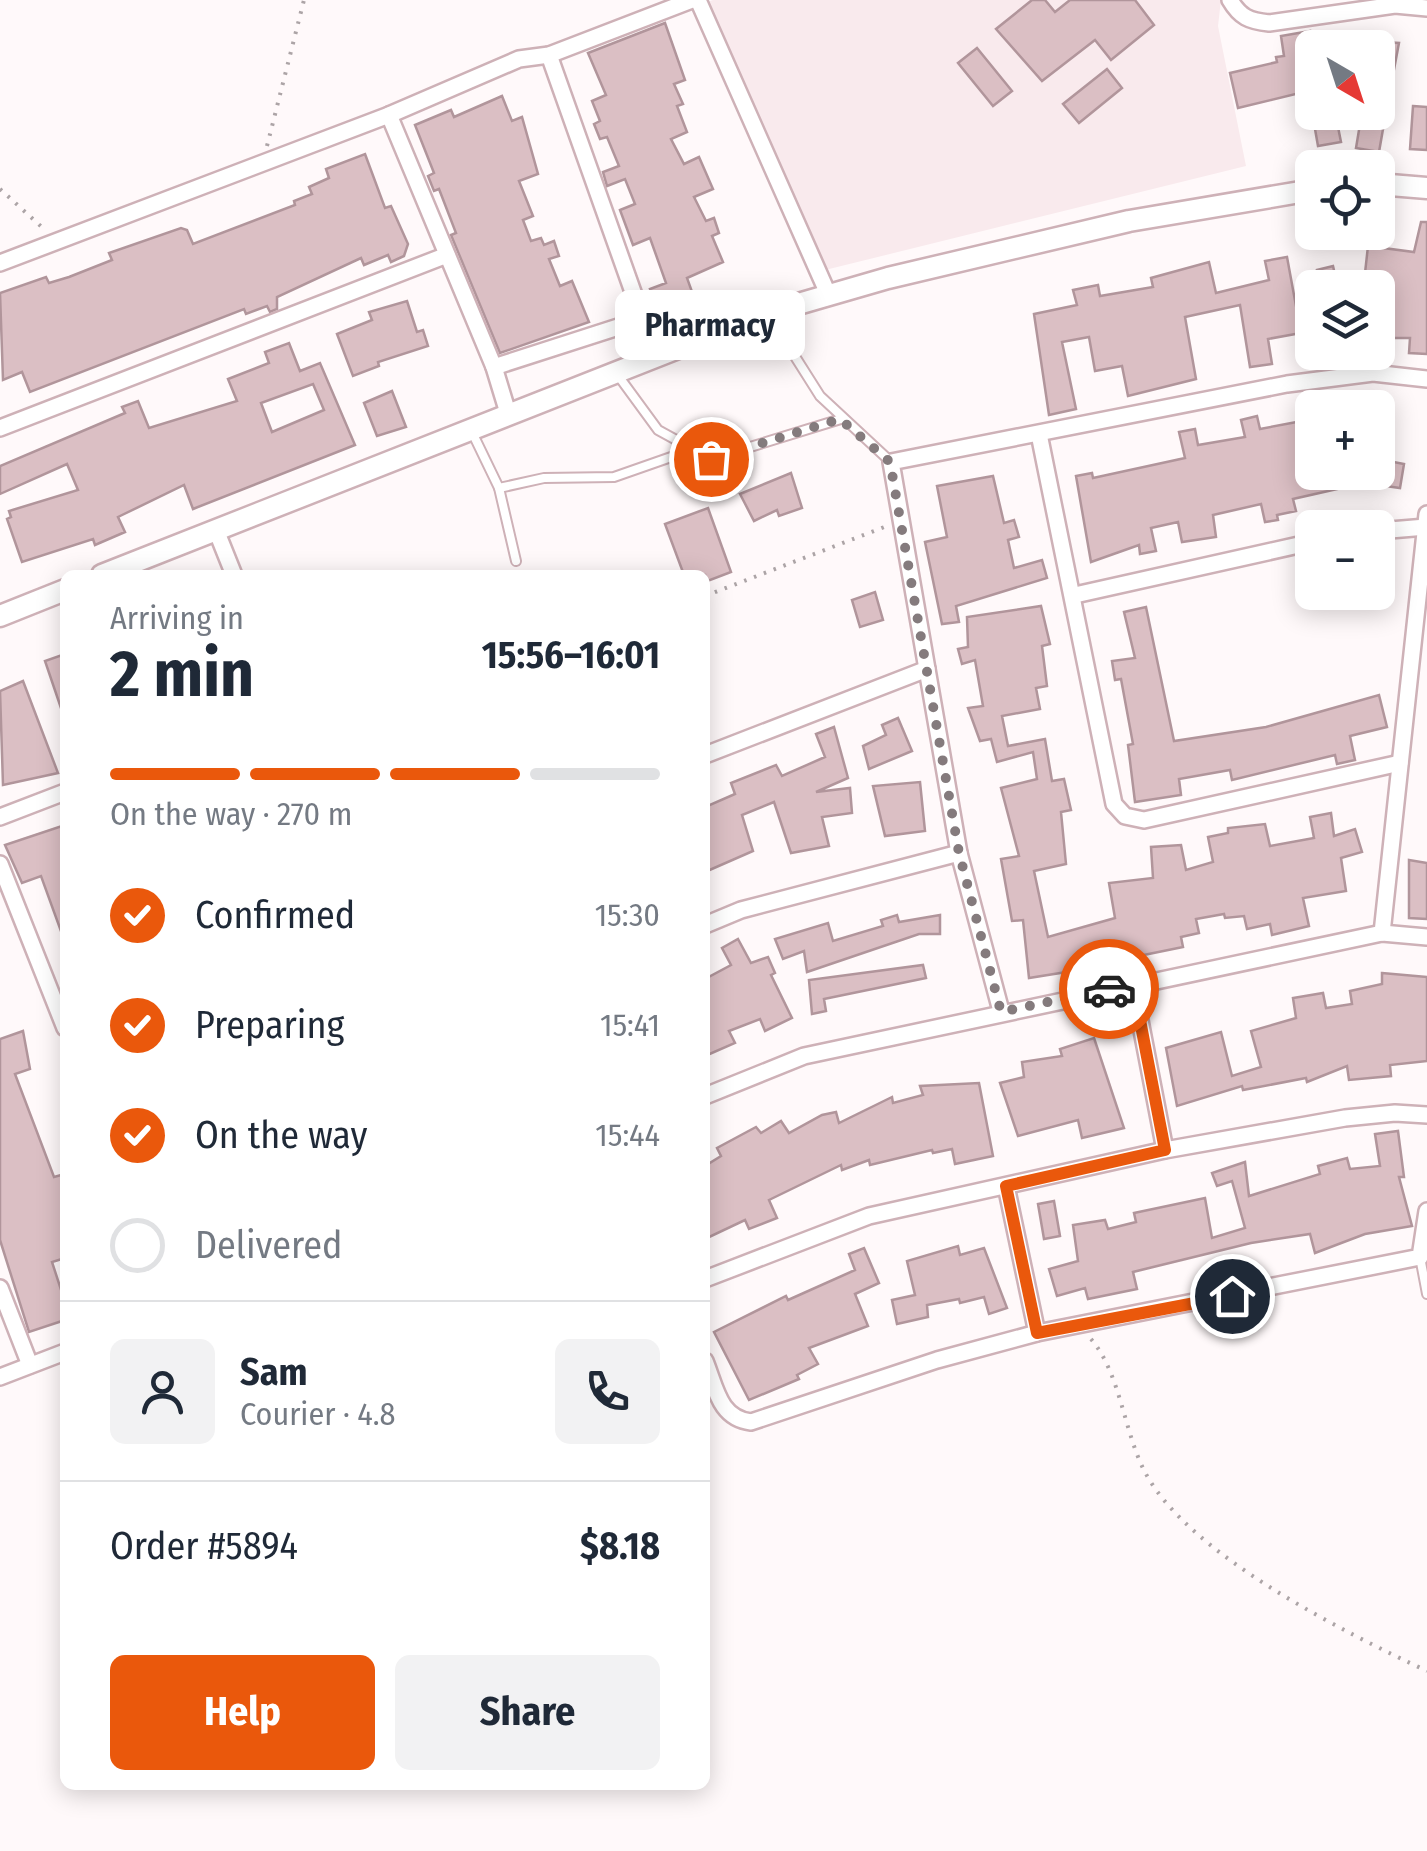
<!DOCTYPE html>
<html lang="en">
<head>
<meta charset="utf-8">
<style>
	body { margin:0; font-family:"Fira Sans Condensed",sans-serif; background:#f2f2f3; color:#1f2937; height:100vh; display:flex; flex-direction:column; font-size:38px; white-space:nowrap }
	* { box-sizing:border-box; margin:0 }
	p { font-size:32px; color:#747a83 }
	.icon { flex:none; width:55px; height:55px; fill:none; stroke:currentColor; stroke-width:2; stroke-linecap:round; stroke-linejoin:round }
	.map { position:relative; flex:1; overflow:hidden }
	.details { position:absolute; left:60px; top:570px; width:650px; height:1220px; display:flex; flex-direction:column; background:#fff; border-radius:15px; box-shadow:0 5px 25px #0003 }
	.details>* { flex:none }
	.needle { width:65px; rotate:141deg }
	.buttons { position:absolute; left:1295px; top:30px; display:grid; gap:20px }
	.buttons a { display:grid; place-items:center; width:100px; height:100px; border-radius:15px; background:#fff; box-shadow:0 5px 25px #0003; font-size:50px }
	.pin { position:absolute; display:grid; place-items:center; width:85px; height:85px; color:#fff; margin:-42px; border:5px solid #fff; border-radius:50%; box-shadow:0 2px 10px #0007 }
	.courier { position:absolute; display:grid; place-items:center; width:100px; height:100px; margin:-50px; border:8px solid #ea580c; border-radius:50%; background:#fff; color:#222; box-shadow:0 2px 12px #0007 }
	.bubble { position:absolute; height:70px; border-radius:15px; background:#fff; box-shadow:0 5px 25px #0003; font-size:32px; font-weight:700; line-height:70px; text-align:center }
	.summary em { font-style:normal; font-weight:700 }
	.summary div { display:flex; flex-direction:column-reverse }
	.summary { display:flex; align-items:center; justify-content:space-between; height:170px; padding:0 50px }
	h1 { font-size:65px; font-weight:700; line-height:75px }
	.bar { display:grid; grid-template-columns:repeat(4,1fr); gap:15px 10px; align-content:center; height:120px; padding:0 50px }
	.bar i { height:12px; border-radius:8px; background:#e0e1e3 }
	.bar .active { background:#ea580c }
	.bar p { grid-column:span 4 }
	.line { display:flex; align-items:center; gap:25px; padding:0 50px; border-top:2px solid #e0e1e3 }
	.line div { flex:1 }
	.round { display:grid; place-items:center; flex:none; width:105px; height:105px; border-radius:15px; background:#f2f2f3 }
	ol { padding:0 50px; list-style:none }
	li { display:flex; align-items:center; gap:30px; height:110px }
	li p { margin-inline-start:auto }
	li .icon { padding:10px; border-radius:50%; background:#ea580c; color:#fff; stroke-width:4 }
	li:last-child { color:#747a83 }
	li i { width:55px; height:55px; border:5px solid #e0e1e3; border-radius:50% }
	.cta { display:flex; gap:20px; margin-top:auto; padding:20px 50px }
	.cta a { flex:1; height:115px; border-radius:15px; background:#ea580c; color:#fff; font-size:40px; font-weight:700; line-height:115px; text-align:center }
	.cta a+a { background:#f2f2f3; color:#1f2937 }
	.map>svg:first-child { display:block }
</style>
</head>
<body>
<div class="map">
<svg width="1427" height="1851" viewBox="0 0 1427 1851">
	<rect width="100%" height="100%" fill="#fff9fa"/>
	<path fill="#f9eaed" d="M713 0H1221L1218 26 1246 166 817 272 704 3Z"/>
	<g fill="#dbbfc4" stroke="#b1959b" stroke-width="2.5" fill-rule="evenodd">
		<path d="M1032 0H1045L1055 12 1070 0H1135L1154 25 1111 60 1095 40 1042 81 996 29Z"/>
		<path d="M665 23 685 80 674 84 683 104 677 106 687 132 671 139 684 164 699 157 713 189 694 197 706 221 714 218 719 233 712 236 723 262 687 278 700 314 672 325 663 301 656 304 650 289 666 283 650 238 633 245 620 210 635 204 625 179 607 186 603 172 619 166 607 137 600 139 594 124 600 121 592 101 606 95 588 53Z"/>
		<path d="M1310 31 1312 90 1238 108 1230 73 1277 62 1276 57 1284 56 1281 36Z"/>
		<path d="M1383 42 1399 43 1386 112 1378 111Z"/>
		<path d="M977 48 1012 91 993 106 958 63Z"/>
		<path d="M1107 69 1122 88 1079 123 1063 104Z"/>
		<path d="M502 96 512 121 522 117 538 174 519 181 533 216 523 220 531 241 541 238 544 245 554 241 559 256 549 259 560 286 572 281 589 322 500 353 451 235 456 233 439 189 434 191 428 176 434 173 415 125 451 110 454 117Z"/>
		<path d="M1413 106 1427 107V150L1410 149Z"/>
		<path d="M1312 112H1335L1341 142 1318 146Z"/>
		<path d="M1362 112H1386L1379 152 1356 148Z"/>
		<path d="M365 154 385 208 391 206 408 244 404 256 391 262 388 255 364 265 361 258 277 297V309L270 312 267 306 246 314 244 309 30 392 22 372 3 380 0 293 46 277 49 283 69 277 112 260 109 253 181 228 187 230 193 244 295 205 294 201 312 194 309 187 329 178 326 169Z"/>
		<path d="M1421 222H1427V354L1409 353 1410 338H1378V283L1364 282 1368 246 1414 252Z"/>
		<path d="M1287 257 1301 333 1268 339 1272 364 1250 367 1240 305 1185 317 1196 379 1128 396 1122 366 1095 371 1089 337 1062 342 1076 409 1049 415 1034 314 1077 305 1073 290 1098 285 1100 296 1153 287 1151 278 1209 262 1216 293 1269 280 1265 261Z"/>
		<path d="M1333 266 1338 288H1320L1317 270Z"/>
		<path d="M407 301 417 332 423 330 428 346 378 362 379 366 353 376 337 334 372 320 369 312Z"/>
		<path d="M289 343 300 371 320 363 355 445 193 509 184 485 118 517 125 532 95 545 93 539 22 562 7 519 11 517 9 511 78 490 67 464 0 494V466L125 413 122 407 138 401 149 428 237 401 228 379 269 363 265 352ZM313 384 324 410 272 432 261 403Z"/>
		<path d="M392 391 406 427 377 436 364 403Z"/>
		<path d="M1257 416 1260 429 1302 421 1304 431 1312 429V472H1376L1377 480 1293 499 1296 511 1277 515 1278 520 1265 522 1261 504 1213 515 1216 537 1182 542 1178 522 1151 528 1156 551 1140 554 1139 545 1091 562 1076 476 1092 473 1093 478 1185 458 1179 432 1195 429 1198 445 1245 437 1241 420Z"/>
		<path d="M1378 459 1404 464 1400 488 1378 485Z"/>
		<path d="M791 473 802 508 779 516 777 510 754 521 740 494Z"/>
		<path d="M993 476 1004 523 1014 520 1019 537 1008 540 1014 568 1042 560 1047 578 956 606 959 622 942 624 925 542 947 537 937 486Z"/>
		<path d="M708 508 731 572 705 582V575H684L665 524Z"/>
		<path d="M875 592 883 620 860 627 852 600Z"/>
		<path d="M1041 606 1050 644 1042 646 1047 686 1036 688 1040 709 1002 716 1008 746 1045 739 1052 781 1064 779 1071 810 1061 812 1066 864 1034 871 1048 937 1115 918 1109 883 1153 878 1151 847 1181 845 1186 870 1213 862 1208 837 1228 833V828L1265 824 1270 846 1314 838 1310 817 1331 813 1334 836 1355 829 1362 852 1341 858 1346 891 1303 898 1309 926 1272 935 1270 924 1247 929 1244 916 1225 918 1224 914 1196 919 1199 933 1181 937 1183 947 1129 958 1128 954 1087 966 1088 971 1074 975 1073 971 1029 978 1023 920 1012 921 1001 859 1019 856 1001 788 1037 779 1033 752 997 762 991 739 980 741 968 708 983 706 975 660 962 664 958 649 968 647 967 617Z"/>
		<path d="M1146 607 1174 741 1266 727 1379 695 1387 727 1350 736 1355 760 1337 764 1335 755 1232 780 1230 770 1179 779 1181 795 1135 802 1128 745 1133 744 1121 679 1115 680 1112 661 1135 658 1124 612Z"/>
		<path d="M65 654V713L63 714 45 661Z"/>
		<path d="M23 681 58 773 3 785 0 691Z"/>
		<path d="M898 718 912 751 869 769 863 746 886 735 882 725Z"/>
		<path d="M834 727 848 778 816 792 850 788 852 813 822 817 829 846 791 853 774 802 742 815 753 851 705 872V807L735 794 731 783 776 765 782 776 825 757 816 734Z"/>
		<path d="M920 782 925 831 885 836 873 786Z"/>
		<path d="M65 825V933L62 934 41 876 22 883 5 845Z"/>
		<path d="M1409 860 1427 863V919L1409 918Z"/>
		<path d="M897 915 899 922 940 915V934H919L807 972 804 951 783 959 775 939 828 923 833 941 883 926 881 920Z"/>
		<path d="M738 939 751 963 768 957 775 973 771 975 792 1018 765 1031 760 1019 729 1031 735 1043 705 1056V979L731 965 722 948Z"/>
		<path d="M923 965 926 978 824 999 826 1011 812 1014 809 980Z"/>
		<path d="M1382 973 1427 977V1061L1390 1065 1391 1076 1349 1080 1347 1066 1307 1082 1306 1078 1243 1090 1242 1086 1177 1106 1166 1048 1221 1032 1232 1076 1261 1067 1251 1031 1296 1018 1293 998 1323 993 1326 1008 1352 1004 1350 991 1382 984Z"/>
		<path d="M23 1031 30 1069 15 1074 54 1177 65 1174V1258L52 1262 65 1302V1320L29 1332 0 1240V1039Z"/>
		<path d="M1094 1038 1124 1128 1082 1138 1078 1120 1018 1136 1000 1083 1024 1077 1022 1062 1062 1056 1060 1049Z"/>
		<path d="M979 1083 993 1156 955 1164 952 1149 933 1153 932 1150 870 1165 869 1160 842 1170 841 1165 769 1200 777 1218 749 1229 745 1220 705 1239V1166L721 1156 717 1148 756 1127 761 1133 781 1121 789 1133 822 1115 836 1112 839 1123 892 1097 893 1103 923 1095 920 1086Z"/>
		<path d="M1398 1131 1404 1177H1399L1412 1226 1365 1234 1315 1253 1310 1234 1251 1243 1133 1272 1137 1289 1088 1299 1085 1288 1057 1296 1049 1269 1078 1261 1073 1225 1105 1220 1108 1229 1136 1222 1134 1213 1205 1198 1212 1238 1245 1228 1232 1181 1217 1186 1212 1173 1245 1162 1249 1196 1320 1174 1318 1166 1347 1158 1350 1169 1380 1166 1375 1134Z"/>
		<path d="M1054 1201 1060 1236 1044 1239 1038 1204Z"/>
		<path d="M958 1246 960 1255 984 1248 1007 1308 989 1314 984 1297 960 1303 959 1299 927 1305 928 1317 897 1324 892 1300 915 1295 907 1261Z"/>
		<path d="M864 1248 879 1283 855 1294 868 1326 809 1348 818 1364 797 1375 799 1379 749 1400 714 1332 786 1296 788 1300 855 1270 849 1254Z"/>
	</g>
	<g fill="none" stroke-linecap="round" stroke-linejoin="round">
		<defs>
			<g id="lane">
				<path d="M770 317 820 396 891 462"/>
				<path d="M617 374 658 430 711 459 841 419"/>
				<path d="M471 430 499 488 544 478 614 477 694 449"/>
				<path d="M499 488 516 561"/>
				<path d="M1420 1257 1427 1294"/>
			</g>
			<g id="street">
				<path d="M698 0 829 296"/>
				<path d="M1230 0C1240 17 1249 21 1269 23L1395 5 1427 8"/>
				<path d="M549 55 655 354"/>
				<path d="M389 115 494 367 508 413"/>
				<path d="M0 263 389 115 519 59 549 55 692 0"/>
				<path d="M494 367 643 319"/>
				<path d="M0 428 447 255"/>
				<path d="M1039 434 1114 804 1125 816 1144 820 1400 763"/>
				<path d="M216 530 234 575"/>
				<path d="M1378 531 1426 527"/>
				<path d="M1075 595 1312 542"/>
				<path d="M705 755 927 669"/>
				<path d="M0 817 65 792"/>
				<path d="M0 864 65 1028"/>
				<path d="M705 925 741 910 959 853"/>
				<path d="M1382 933 1427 514"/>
				<path d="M1133 984 1165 1150"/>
				<path d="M1001 1011 959 853 891 462 1287 384 1373 373 1427 379"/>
				<path d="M705 1096 804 1056 1382 933 1427 937"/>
				<path d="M1006 1186 1037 1333"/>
				<path d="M705 1279 869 1216 1165 1150 1345 1118 1395 1113 1427 1115"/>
				<path d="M0 1288 30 1365"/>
				<path d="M705 1361C716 1388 719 1418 751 1422L937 1360 1037 1333 1420 1257 1427 1211"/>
				<path d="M0 1377 65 1352"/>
			</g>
			<g id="secondary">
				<path d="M1378 184 1427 188"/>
				<path d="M102 575 767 313 888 278 1129 221 1312 190"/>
				<path d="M0 616 65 590"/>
			</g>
		</defs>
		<use href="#lane" stroke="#ceb1b7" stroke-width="12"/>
		<use href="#street" stroke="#ceb1b7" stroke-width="20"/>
		<use href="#secondary" stroke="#ceb1b7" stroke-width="25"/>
		<g stroke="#aca4a6" stroke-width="4" stroke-dasharray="2.5 8" stroke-linecap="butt">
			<path d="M267 146 304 0"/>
			<path d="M0 189 45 230"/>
			<path d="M705 596 887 526"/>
			<path d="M1091 1339C1121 1374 1124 1434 1146 1474 1191 1556 1344 1632 1427 1671"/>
		</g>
		<use href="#lane" stroke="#fff" stroke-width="8"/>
		<use href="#street" stroke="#fff" stroke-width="15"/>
		<use href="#secondary" stroke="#fff" stroke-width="20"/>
	</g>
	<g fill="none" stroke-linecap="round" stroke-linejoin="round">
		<path stroke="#847b7d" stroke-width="10" stroke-dasharray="0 18" d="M711 459 840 419 890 462 959 853 1001 1012 1109 989"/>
		<path stroke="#ea580c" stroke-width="12" d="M1109 989 1133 984 1165 1150 1006 1186 1037 1333 1232 1296"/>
	</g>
</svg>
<div class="buttons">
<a><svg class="needle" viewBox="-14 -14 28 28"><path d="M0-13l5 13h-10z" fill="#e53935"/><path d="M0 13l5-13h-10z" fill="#747a83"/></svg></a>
<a><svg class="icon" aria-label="locate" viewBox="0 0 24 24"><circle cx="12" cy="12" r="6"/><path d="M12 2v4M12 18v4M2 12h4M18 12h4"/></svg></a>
<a><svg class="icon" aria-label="layers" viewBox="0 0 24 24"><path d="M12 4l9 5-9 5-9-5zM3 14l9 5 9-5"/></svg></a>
<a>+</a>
<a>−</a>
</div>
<div class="pin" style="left:711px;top:459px;background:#ea580c"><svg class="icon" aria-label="bag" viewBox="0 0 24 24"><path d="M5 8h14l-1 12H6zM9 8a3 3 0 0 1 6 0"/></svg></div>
<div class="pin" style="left:1232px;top:1296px;background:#1f2937"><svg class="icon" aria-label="home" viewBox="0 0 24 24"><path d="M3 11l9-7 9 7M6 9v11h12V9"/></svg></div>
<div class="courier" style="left:1109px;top:989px"><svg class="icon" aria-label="car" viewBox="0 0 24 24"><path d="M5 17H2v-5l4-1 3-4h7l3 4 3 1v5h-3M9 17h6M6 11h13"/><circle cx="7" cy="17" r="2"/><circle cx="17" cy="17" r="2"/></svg></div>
<div class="bubble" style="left:615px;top:290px;width:190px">Pharmacy</div>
<section class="details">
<div class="summary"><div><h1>2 min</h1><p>Arriving in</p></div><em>15:56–16:01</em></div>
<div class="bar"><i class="active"></i><i class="active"></i><i class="active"></i><i></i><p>On the way · 270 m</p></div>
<ol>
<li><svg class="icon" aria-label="check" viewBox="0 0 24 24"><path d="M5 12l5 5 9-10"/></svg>Confirmed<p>15:30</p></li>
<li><svg class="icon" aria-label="check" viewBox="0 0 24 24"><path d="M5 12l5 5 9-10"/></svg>Preparing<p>15:41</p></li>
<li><svg class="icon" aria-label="check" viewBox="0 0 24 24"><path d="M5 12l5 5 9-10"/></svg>On the way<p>15:44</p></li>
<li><i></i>Delivered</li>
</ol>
<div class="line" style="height:180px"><a class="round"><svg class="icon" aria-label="person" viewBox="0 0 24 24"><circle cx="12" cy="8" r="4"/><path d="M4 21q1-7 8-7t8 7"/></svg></a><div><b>Sam</b><p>Courier · 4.8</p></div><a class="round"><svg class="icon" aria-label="phone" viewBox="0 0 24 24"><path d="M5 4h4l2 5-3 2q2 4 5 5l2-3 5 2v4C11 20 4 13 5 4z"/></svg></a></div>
<div class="line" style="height:130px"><div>Order #5894</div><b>$8.18</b></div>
<div class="cta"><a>Help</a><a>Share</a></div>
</section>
</div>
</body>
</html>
